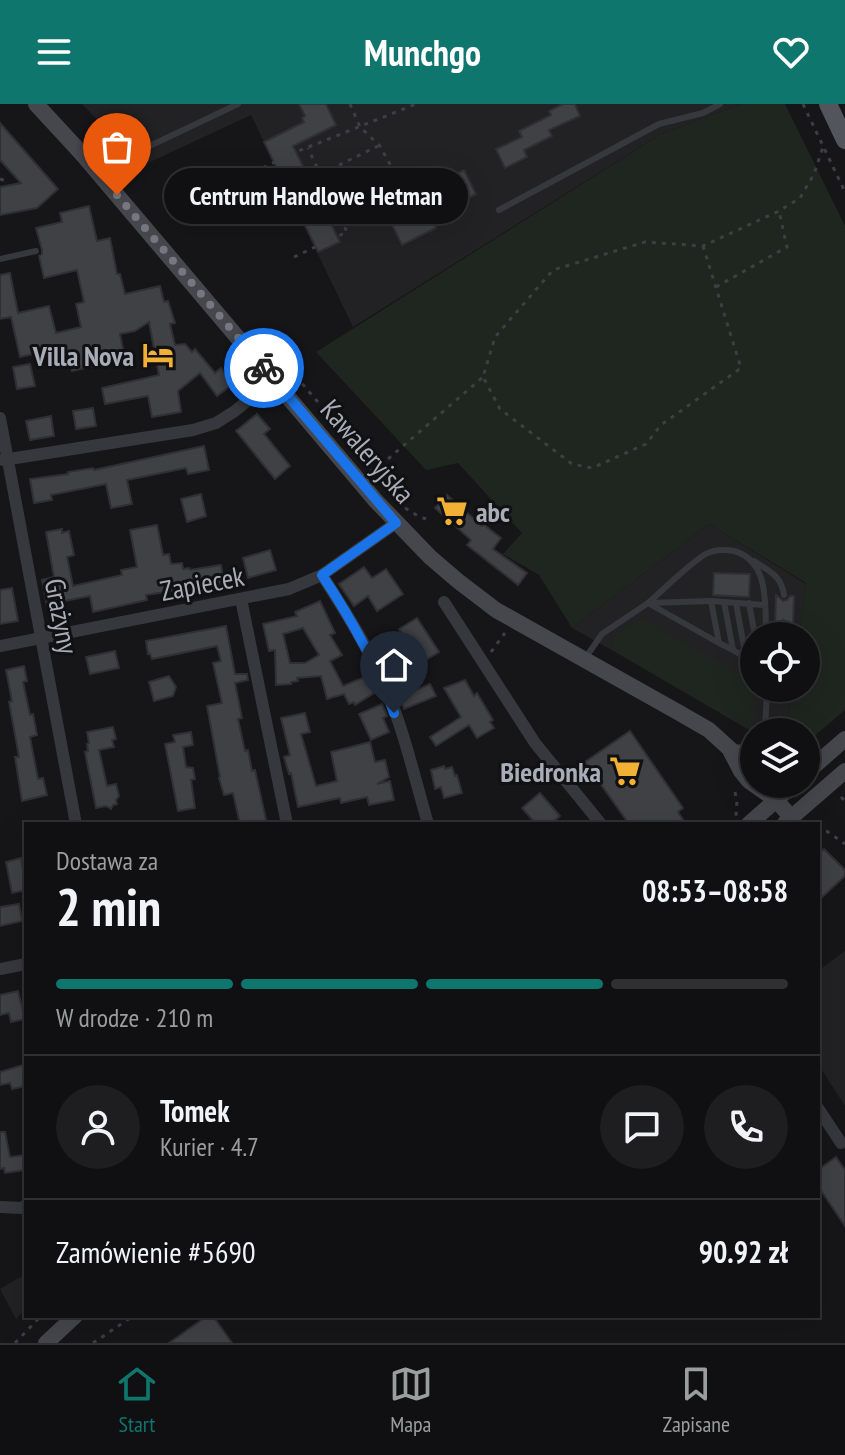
<!DOCTYPE html>
<html lang="pl">
<head>
<meta charset="utf-8">
<style>
	body { margin:0; font-family:"PT Sans Narrow",sans-serif; background:#1e1e20; color:#f1f3f6; height:100vh; display:flex; flex-direction:column; font-size:30px; white-space:nowrap }
	* { box-sizing:border-box; margin:0 }
	p { font-size:26px; color:#9c9d9f }
	.icon { flex:none; width:44px; height:44px; fill:none; stroke:currentColor; stroke-width:2; stroke-linecap:round; stroke-linejoin:round }
	.map { position:relative; flex:1; overflow:hidden }
	.sheet { position:absolute; left:24px; top:718px; width:796px; height:496px; display:flex; flex-direction:column; background:#101012; border-radius:0px; box-shadow:0 8px 32px #0002,0 0 0 2px #303032 }
	.sheet>* { flex:none }
	.fabs { position:absolute; left:740px; top:518px; display:grid; gap:16px }
	.fabs a { display:grid; place-items:center; width:80px; height:80px; border-radius:50%; background:#101012; box-shadow:0 8px 32px #0002,0 0 0 2px #303032; font-size:40px }
	.pin { position:absolute; display:grid; place-items:center; width:68px; height:68px; color:#fff; margin:-82px -34px; border-radius:50% 50% 50% 0; rotate:-45deg; box-shadow:0 0 8px #0007 }
	.pin .icon { rotate:45deg }
	.courier { position:absolute; display:grid; place-items:center; width:80px; height:80px; margin:-40px; border:6px solid #1a73e8; border-radius:50%; background:#fff; color:#222; box-shadow:0 2px 10px #0007 }
	.bubble { position:absolute; height:56px; border-radius:28px; background:#101012; box-shadow:0 8px 32px #0002,0 0 0 2px #303032; font-size:26px; font-weight:800; line-height:56px; text-align:center }
	.summary em { font-style:normal; font-weight:800 }
	.summary div { display:flex; flex-direction:column-reverse }
	.summary { display:flex; align-items:center; justify-content:space-between; height:136px; padding:0 32px }
	h1 { font-size:52px; font-weight:800; line-height:60px }
	.bar { display:grid; grid-template-columns:repeat(4,1fr); gap:12px 8px; align-content:center; height:96px; padding:0 32px }
	.bar i { height:10px; border-radius:6px; background:#303032 }
	.bar .active { background:#0f766e }
	.bar p { grid-column:span 4 }
	.line { display:flex; align-items:center; gap:20px; padding:0 32px; border-top:2px solid #303032 }
	.line div { flex:1 }
	.round { display:grid; place-items:center; flex:none; width:84px; height:84px; border-radius:42px; background:#1e1e20 }
	header { display:flex; justify-content:space-between; align-items:center; height:104px; padding:0 32px; background:#0f766e; color:#fff; font-size:36px; font-weight:800 }
	.menu { display:flex; justify-content:space-around; align-items:center; height:112px; border-top:2px solid #303032; background:#101012; font-size:22px; color:#9c9d9f }
	.menu a { display:grid; justify-items:center; gap:4px }
	.menu .active { color:#0f766e }
	.map>svg:first-child { display:block }
</style>
</head>
<body>
<header><svg class="icon" aria-label="menu" viewBox="0 0 24 24"><path d="M4 6h16M4 12h16M4 18h16"/></svg>Munchgo<svg class="icon" aria-label="heart" viewBox="0 0 24 24"><path d="M12 20l-8-8c-3-5 5-10 8-4 3-6 11-1 8 4z"/></svg></header>
<div class="map">
<svg width="845" height="1239" viewBox="0 0 845 1239">
	<rect width="100%" height="100%" fill="#161618"/>
	<g fill="#222225">
		<path d="M82 0H741L661 30 353 223 251 11 135 65 116 47 123 43Z"/>
		<path d="M709 420 806 480 799 532H754V584H792L787 628 754 629 751 627 754 619 752 583 746 573 613 534 610 545 572 524Z"/>
		<path d="M845 847V1002L818 960V867Z"/>
		<path d="M22 1172 26 1180V1204L16 1215 0 1185Z"/>
	</g>
	<g fill="#1e261f">
		<path d="M741 0H785L845 122V606L806 639V628H787L792 584H806V532H799L806 479 709 420 572 524 539 471 503 450 522 429 458 359 426 366 316 248 661 30Z"/>
		<path d="M640 514 746 573C755 587 758 612 751 627L610 545 613 534Z"/>
	</g>
	<g fill="#404145" stroke="#303034" stroke-width="2" fill-rule="evenodd">
		<path d="M299 0H326L336 21 293 42 340 138 318 148 264 38 304 18 302 14 305 12Z"/>
		<path d="M563 0H575L580 12 549 26 552 32 524 46 527 53 505 64 496 45 522 33 519 27 551 11 549 7Z"/>
		<path d="M0 19 58 85 37 104 0 111V83L21 79 0 56Z"/>
		<path d="M464 66 476 90 430 113 436 124 402 141 391 119 426 102 419 89Z"/>
		<path d="M89 102 97 137 110 134 117 170H120L125 190 160 182 164 198 168 197 175 219 170 220 175 241 185 240 192 248 195 245 215 269 221 264 233 280 217 292 200 269 178 287 181 308 152 313 148 292 105 300 102 284 159 271 149 218 135 227 120 230 125 255 72 267 68 249 66 250 65 243 20 253 11 213 0 215V171L10 169 18 209 49 202 56 229 81 223 76 200 84 198 77 166 44 174 39 152 42 150V146L36 124 62 118 60 109Z"/>
		<path d="M30 260 35 282 17 285 13 263Z"/>
		<path d="M93 304 96 322 76 325 73 307Z"/>
		<path d="M257 310 270 325 264 330 290 362 275 375 236 327Z"/>
		<path d="M51 312 54 332 30 336 26 317Z"/>
		<path d="M204 342 209 366 188 370 186 364 127 376 132 400 111 404 106 380 51 391 52 396 34 399 30 375 68 370V368L93 364 94 366Z"/>
		<path d="M201 390 206 412 187 418 181 395Z"/>
		<path d="M447 391 482 422 483 420 501 434 493 445 527 469 518 481 467 441 471 436 435 404Z"/>
		<path d="M157 421 163 451 169 450 171 460 182 459 183 465 189 464 190 466 221 461 224 479 146 491 147 496 93 508 90 492 59 498V500L47 502 42 476 54 473 46 428 62 425V429L69 427 74 451 67 453 73 482 122 471 121 466 137 463 130 426Z"/>
		<path d="M270 446 276 466 248 474 243 454Z"/>
		<path d="M364 463 372 474 386 465 403 490 377 507 368 492 354 502 339 480Z"/>
		<path d="M714 469 750 470 749 493 713 491Z"/>
		<path d="M12 484 18 517 0 520V486Z"/>
		<path d="M776 491 783 497 787 496 790 492H794L793 523H789L787 518 783 516 775 522Z"/>
		<path d="M320 497 335 529 330 531 342 551 330 557 343 582 367 572 374 589 355 601 354 598 349 600 344 590 327 595 321 572 297 574 298 577 291 578V580L276 581 275 546 269 547 263 520 297 512 295 508ZM303 524 319 551 305 559H290L283 530Z"/>
		<path d="M417 514 439 548 421 559 399 525Z"/>
		<path d="M226 522 235 570H247L248 576 235 579 242 614 238 615 245 647 248 646 252 667 255 666 267 720H240L233 689 224 691 219 674 220 673 207 602 222 599 213 559 221 557 217 542 152 555 150 550H148L146 537Z"/>
		<path d="M115 547 119 564 90 570 86 553Z"/>
		<path d="M24 562 27 577 23 578 30 611 33 610 37 631 30 633 38 675 43 674 47 691 22 697 15 653H19L9 598 12 597 6 566Z"/>
		<path d="M169 572 176 583 173 592 154 597 149 578Z"/>
		<path d="M465 576 474 592 477 589 493 616 490 618 494 624 477 634 469 621 436 642 430 633 461 613 444 584Z"/>
		<path d="M430 580 436 592 404 605 399 593Z"/>
		<path d="M382 600 387 612 383 614 389 628 371 636 359 610Z"/>
		<path d="M305 609 310 628 301 630 316 682 337 677 331 648 370 638 375 658 385 656 389 673 377 680 390 677 394 696 369 701 367 693 341 699 340 694 298 703 291 669 289 670 284 653 290 651 281 614Z"/>
		<path d="M113 623 116 635 112 636 114 643 99 646 107 682 116 680 119 692 116 696 117 700 113 701 111 705 106 702 96 704 85 648 88 647 87 640 89 639 87 628Z"/>
		<path d="M630 627 683 704 678 708 686 720H629L585 658Z"/>
		<path d="M191 628 193 641 183 643 186 663 193 664 195 675 191 676 195 704 178 707 165 640 175 638 173 631Z"/>
		<path d="M444 662 445 665 452 663 455 672 457 671 462 689 444 694 441 683 435 685 431 666Z"/>
		<path d="M540 689 560 712 551 720H536L522 704Z"/>
		<path d="M824 745 845 766V772L818 797V750Z"/>
		<path d="M21 754 26 786 12 789 6 758Z"/>
		<path d="M19 800 22 817 0 822V803Z"/>
		<path d="M18 887 25 915 11 918 9 909 0 911V891Z"/>
		<path d="M26 960V982L12 985 10 979 0 981V968Z"/>
		<path d="M0 1028H5L10 1053 26 1051V1066L5 1069 4 1064 0 1065Z"/>
		<path d="M836 1053 845 1066V1122L818 1082V1066Z"/>
		<path d="M207 1212H213L232 1239H169Z"/>
	</g>
	<g fill="none" stroke-linecap="round" stroke-linejoin="round">
		<g stroke="#3d3f44" stroke-width="3" stroke-dasharray="4 6" stroke-linecap="butt">
			<path d="M350 0 360 23 380 42 407 92"/>
			<path d="M803 0 845 88"/>
			<path d="M254 68 296 48 416 0"/>
			<path d="M321 70 378 42"/>
			<path d="M0 75 6 77 7 80"/>
			<path d="M337 105 399 78"/>
			<path d="M703 142 741 264 661 321 646 340 592 364 572 360 500 305 483 273 495 233 553 166 645 138 703 142 779 107 800 94 814 70 823 43"/>
			<path d="M294 153 347 128 308 44"/>
			<path d="M716 183 787 143 779 107"/>
			<path d="M299 251V276L360 347 371 366"/>
			<path d="M388 355 483 273"/>
			<path d="M386 388 403 374"/>
			<path d="M405 404 418 412 426 415"/>
			<path d="M491 548 505 529"/>
			<path d="M735 688 737 697 736 712"/>
			<path d="M841 693 845 697"/>
			<path d="M818 721 845 740"/>
			<path d="M15 1239 41 1212"/>
			<path d="M93 1239 133 1212"/>
		</g>
		<g stroke="#37383d" stroke-width="6">
			<path d="M97 67 238 0"/>
			<path d="M499 106 659 20 703 9 720 0"/>
			<path d="M0 155 36 147"/>
			<path d="M754 457C770 468 781 471 784 491"/>
			<path d="M711 497 719 539 733 546"/>
			<path d="M724 498 733 546 746 554"/>
			<path d="M648 499C664 485 687 462 704 451 713 445 723 445 734 447 770 457 765 502 766 532"/>
			<path d="M649 499 711 497 765 501"/>
			<path d="M736 499 746 554 754 559"/>
			<path d="M749 499 755 532"/>
			<path d="M781 532 783 522"/>
			<path d="M586 553 602 530 648 499 719 539"/>
			<path d="M765 628 767 584"/>
			<path d="M734 645 754 638"/>
		</g>
		<g stroke="#37383d" stroke-width="12">
			<path d="M0 314 76 720"/>
			<path d="M3 356 193 326 216 319 235 307 273 275"/>
			<path d="M322 471C345 507 369 545 386 584 404 627 415 675 428 720"/>
			<path d="M241 495 287 720"/>
			<path d="M444 498 535 639 601 720"/>
			<path d="M0 542 289 485 322 471 396 419"/>
			<path d="M0 865 26 860"/>
			<path d="M818 1004 841 1039"/>
			<path d="M0 1103 22 1104 26 1101"/>
		</g>
		<g stroke="#45474d" stroke-width="16">
			<path d="M36 0 83 51 376 397 430 453 458 477 496 506 676 607 709 626 731 646 754 661"/>
			<path d="M731 648 741 667 749 677 776 696 791 713"/>
			<path d="M806 669 845 635"/>
			<path d="M785 719 845 667"/>
			<path d="M749 720 794 680"/>
			<path d="M46 1239 75 1212"/>
		</g>
		<path stroke="#53555c" stroke-width="18" d="M828 0 845 36"/>
	</g>
	<g fill="none" stroke-linecap="round" stroke-linejoin="round">
		<path stroke="#757880" stroke-width="8" stroke-dasharray="0 14.4" d="M117 91 264 264"/>
		<path stroke="#1a73e8" stroke-width="10" d="M264 264 396 419 322 471C350 513 377 561 394 609"/>
	</g>
	<defs>
		<symbol id="hotel-bare" viewBox="-9 -9 18 18"><path d="M-6-4.5h1.5V1H6V5H4.5V3h-9V5H-6ZM-4 0a1.8 1.8 0 1 1 3.6 0ZM.5 0V-2.5h3Q6-2.5 6 0Z" fill="#f2b134" stroke="#111113" stroke-width="2.5" paint-order="stroke"/></symbol>
		<symbol id="supermarket-bare" viewBox="-9 -9 18 18"><path d="M-6-5.5h2.5l.6 2H6L4.5 2H-2.5L-4.4-4H-6ZM-1.5 3.2a1.3 1.3 0 1 0 .1 0ZM3 3.2a1.3 1.3 0 1 0 .1 0Z" fill="#f2b134" stroke="#111113" stroke-width="2.5" paint-order="stroke"/></symbol>
	</defs>
	<g fill-rule="evenodd">
		<use href="#hotel-bare" x="136" y="229" width="44" height="44"/>
		<use href="#supermarket-bare" x="430" y="385" width="44" height="44"/>
		<use href="#supermarket-bare" x="603" y="645" width="44" height="44"/>
	</g>
	<g text-anchor="middle" dominant-baseline="central" stroke-width="6" stroke-linejoin="round" paint-order="stroke">
		<g font-size="28" font-weight="bold" fill="#a8adb8" stroke="#111113" text-anchor="end">
			<text x="134" y="251">Villa Nova</text>
			<text x="476" y="407" text-anchor="start">abc</text>
			<text x="601" y="667">Biedronka</text>
		</g>
		<g font-size="28" fill="#a8adb8" stroke="#111113">
			<text transform="translate(368 347) rotate(49)">Kawaleryjska</text>
			<text transform="translate(202 479) rotate(-11)">Zapiecek</text>
			<text transform="translate(62 512) rotate(79)">Grażyny</text>
		</g>
	</g>
</svg>
<div class="fabs">
<a><svg class="icon" aria-label="locate" viewBox="0 0 24 24"><circle cx="12" cy="12" r="6"/><path d="M12 2v4M12 18v4M2 12h4M18 12h4"/></svg></a>
<a><svg class="icon" aria-label="layers" viewBox="0 0 24 24"><path d="M12 4l9 5-9 5-9-5zM3 14l9 5 9-5"/></svg></a>
</div>
<div class="pin" style="left:117px;top:91px;background:#ea580c"><svg class="icon" aria-label="bag" viewBox="0 0 24 24"><path d="M5 8h14l-1 12H6zM9 8a3 3 0 0 1 6 0"/></svg></div>
<div class="pin" style="left:394px;top:609px;background:#1f2937"><svg class="icon" aria-label="home" viewBox="0 0 24 24"><path d="M3 11l9-7 9 7M6 9v11h12V9"/></svg></div>
<div class="courier" style="left:264px;top:264px"><svg class="icon" aria-label="bike" viewBox="0 0 24 24"><circle cx="6" cy="16" r="4"/><circle cx="18" cy="16" r="4"/><path d="M6 16l4-8h5l3 8M10 8l3 8H6M13 5h3"/></svg></div>
<div class="bubble" style="left:164px;top:64px;width:304px">Centrum Handlowe Hetman</div>
<section class="sheet">
<div class="summary"><div><h1>2 min</h1><p>Dostawa za</p></div><em>08:53–08:58</em></div>
<div class="bar"><i class="active"></i><i class="active"></i><i class="active"></i><i></i><p>W drodze · 210 m</p></div>
<div class="line" style="height:144px"><a class="round"><svg class="icon" aria-label="person" viewBox="0 0 24 24"><circle cx="12" cy="8" r="4"/><path d="M4 21q1-7 8-7t8 7"/></svg></a><div><b>Tomek</b><p>Kurier · 4.7</p></div><a class="round"><svg class="icon" aria-label="chat" viewBox="0 0 24 24"><path d="M4 5h16v11H9l-5 4z"/></svg></a><a class="round"><svg class="icon" aria-label="phone" viewBox="0 0 24 24"><path d="M5 4h4l2 5-3 2q2 4 5 5l2-3 5 2v4C11 20 4 13 5 4z"/></svg></a></div>
<div class="line" style="height:104px"><div>Zamówienie #5690</div><b>90.92 zł</b></div>
</section>
</div>
<nav class="menu">
<a class="active"><svg class="icon" aria-label="home" viewBox="0 0 24 24"><path d="M3 11l9-7 9 7M6 9v11h12V9"/></svg>Start</a>
<a><svg class="icon" aria-label="map" viewBox="0 0 24 24"><path d="M3 6l6-2 6 2 6-2v14l-6 2-6-2-6 2zM9 4v14M15 6v14"/></svg>Mapa</a>
<a><svg class="icon" aria-label="saved" viewBox="0 0 24 24"><path d="M7 4h10v16l-5-4-5 4z"/></svg>Zapisane</a>
</nav>
</body>
</html>
